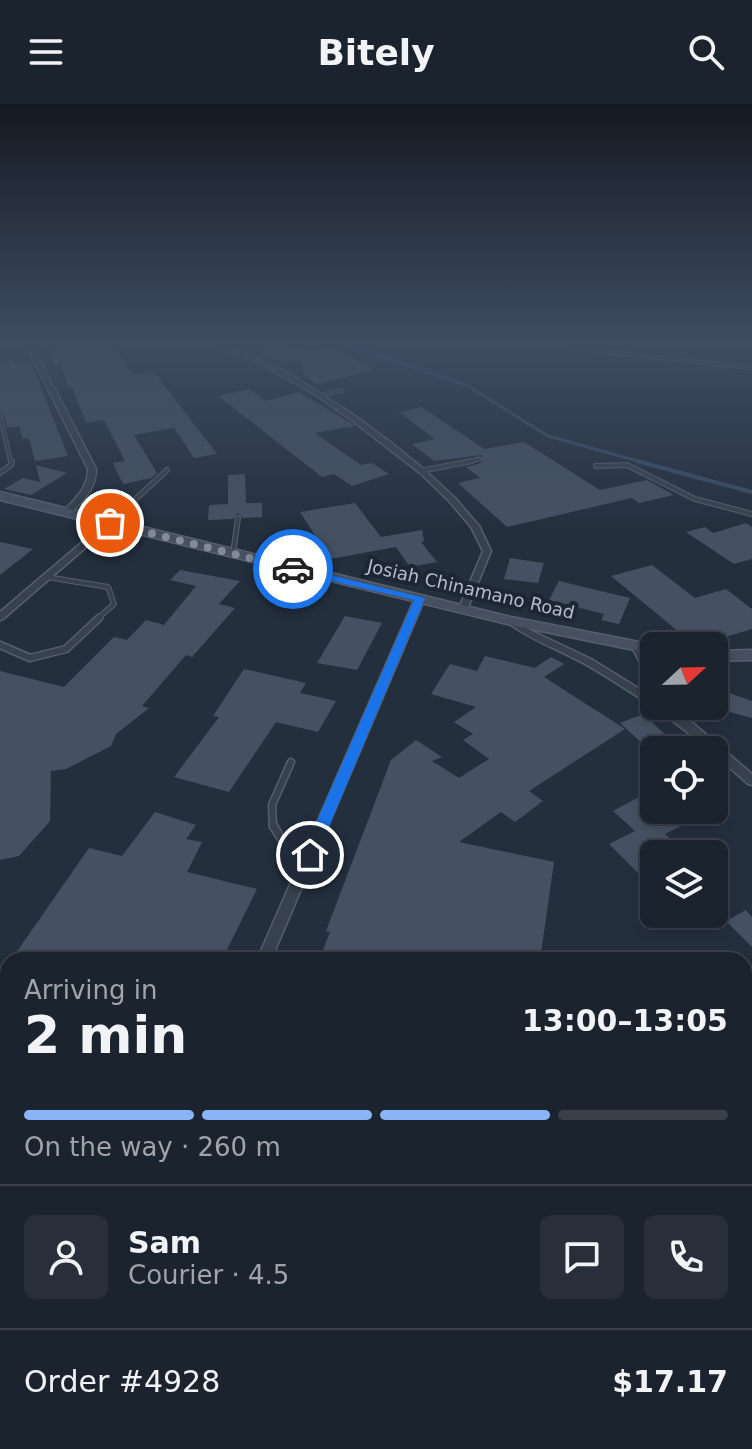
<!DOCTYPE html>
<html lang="en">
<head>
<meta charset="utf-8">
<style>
	body { margin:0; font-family:"DejaVu Sans",sans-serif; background:#282f3a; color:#f1f3f6; height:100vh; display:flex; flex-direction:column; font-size:30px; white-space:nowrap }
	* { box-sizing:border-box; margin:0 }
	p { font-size:26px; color:#a0a4aa }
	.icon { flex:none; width:44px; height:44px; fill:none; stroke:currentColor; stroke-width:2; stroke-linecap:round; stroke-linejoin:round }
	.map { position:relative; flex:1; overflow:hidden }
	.details { position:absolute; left:0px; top:848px; width:752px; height:498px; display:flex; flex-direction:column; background:#1b232e; border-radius:24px 24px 0 0; box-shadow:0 4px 12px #0003,0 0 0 2px #39404a }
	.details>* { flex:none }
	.needle { width:52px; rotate:68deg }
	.tools { position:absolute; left:640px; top:528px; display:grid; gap:16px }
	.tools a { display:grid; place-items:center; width:88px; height:88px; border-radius:12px; background:#1b232e; box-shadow:0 4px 12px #0003,0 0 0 2px #39404a; font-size:40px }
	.pin { position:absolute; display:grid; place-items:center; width:68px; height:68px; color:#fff; margin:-34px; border:4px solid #fff; border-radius:50%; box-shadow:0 2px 8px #0007 }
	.courier { position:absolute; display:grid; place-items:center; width:80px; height:80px; margin:-40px; border:6px solid #1a73e8; border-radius:50%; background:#fff; color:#222; box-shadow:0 2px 10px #0007 }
	.headline em { font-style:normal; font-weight:800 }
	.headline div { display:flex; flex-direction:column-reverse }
	.headline { display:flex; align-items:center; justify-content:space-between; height:136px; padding:0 24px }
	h1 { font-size:52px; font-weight:800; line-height:60px }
	.bar { display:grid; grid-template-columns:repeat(4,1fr); gap:12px 8px; align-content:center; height:96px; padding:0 24px }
	.bar i { height:10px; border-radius:6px; background:#39404a }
	.bar .on { background:#8ab4f8 }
	.bar p { grid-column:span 4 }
	.line { display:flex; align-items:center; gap:20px; padding:0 24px; border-top:2px solid #39404a }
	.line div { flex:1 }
	.round { display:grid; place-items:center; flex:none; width:84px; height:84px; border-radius:12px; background:#282f3a }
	header { display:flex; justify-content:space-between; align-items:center; height:104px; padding:0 24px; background:#1b232e; font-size:36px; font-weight:800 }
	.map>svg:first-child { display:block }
</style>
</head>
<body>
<header><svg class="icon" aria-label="menu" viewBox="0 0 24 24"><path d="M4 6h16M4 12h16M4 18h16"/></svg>Bitely<svg class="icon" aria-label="search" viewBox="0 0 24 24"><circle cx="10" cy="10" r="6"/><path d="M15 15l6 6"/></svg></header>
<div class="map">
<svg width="752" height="1345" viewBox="0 0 752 1345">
	<rect width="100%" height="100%" fill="#242f3e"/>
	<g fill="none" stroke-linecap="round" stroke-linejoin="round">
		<path stroke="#394c67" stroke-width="3" d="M336 237 468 282 548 332 645 359"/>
		<path stroke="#394c67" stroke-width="4" d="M637 357 752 388"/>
	</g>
	<g fill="#455162">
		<path d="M46 237H110L133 271 154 268 217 350 194 354 174 324 134 331 157 369 151 374 123 380 113 359 125 357 104 316 86 319 72 283H68L61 261 55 262Z"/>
		<path d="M271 238 313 247 333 243 374 266 317 280 304 272 301 255 281 258 254 246Z"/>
		<path d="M13 256 15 260H32L68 352 35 357 30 338 28 334 23 335 19 322 7 324 4 310 0 308V258Z"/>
		<path d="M249 285 266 297 299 288 351 319 355 322 315 329 361 361 372 359 389 370 352 382 334 370 322 373 218 292Z"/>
		<path d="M422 303 484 345 524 338 600 386 647 376 674 391 639 399 632 394 507 423 458 379 480 374 466 363 481 359 482 351 434 357 412 340 435 335 399 308Z"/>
		<path d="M36 361 67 369 31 391 4 385 23 374 40 378Z"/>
		<path d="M245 370 246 399H262V413L243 414 238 409 233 415 208 416 209 401 228 400V371Z"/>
		<path d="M355 399 381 433 422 426 424 437 421 438 437 458 410 463 396 443 330 455 300 408Z"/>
		<path d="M746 419 752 423V455L734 460 686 428 705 423 713 429Z"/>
		<path d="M0 438 33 445 0 471Z"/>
		<path d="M510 454 544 459 538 479 504 475Z"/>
		<path d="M652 461 695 494 726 485 752 505V525L696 542 611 472Z"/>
		<path d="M180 466 240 477 219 500 235 504 192 553 186 551 142 602 149 604 116 630 111 642 66 665 51 667 50 717 19 752 0 756V567L64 583 114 533 127 536 146 516 164 521 196 482 170 476Z"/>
		<path d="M559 477 630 494 619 520 601 516 604 510 549 496Z"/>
		<path d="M345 512 382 519 357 566 317 559Z"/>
		<path d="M485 552 535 564 551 553 564 560 544 573 625 625 529 687 543 697 515 718 501 708 459 738 554 758 540 856H319L330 828 326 827 391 656 416 636 442 653 432 657 459 674 489 655 463 636 473 630 454 618 476 603 431 590 450 560 477 567Z"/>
		<path d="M244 565 306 579 300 589 336 597 318 628 276 618 229 688 174 673 219 613 213 612Z"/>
		<path d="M729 589 752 597V614L722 606Z"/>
		<path d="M643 610 669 634 646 643 620 619Z"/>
		<path d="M654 685V706H666L683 721 665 730 687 750H654V785L609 740 635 727 613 707Z"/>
		<path d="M155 708 196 721 186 735 202 738 187 768 257 785 222 856H11L89 744 122 752Z"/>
		<path d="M746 806 752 813V843L726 817Z"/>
	</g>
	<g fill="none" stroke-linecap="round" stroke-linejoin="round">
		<defs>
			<g id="lane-far3">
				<path d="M509 237 752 264"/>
				<path d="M319 292 342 286"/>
				<path d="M0 312 11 359"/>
				<path d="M462 359 479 355"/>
			</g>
			<g id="lane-far2">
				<path d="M596 362 627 361 695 395 752 410"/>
				<path d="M420 367 472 357"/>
				<path d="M0 369 11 361 12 357"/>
				<path d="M110 419 167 366"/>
				<path d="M233 450 238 414"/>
				<path d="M47 473 108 483 114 500 96 516"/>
			</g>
			<g id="lane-far1">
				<path d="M0 541 30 554 66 545 99 514"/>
				<path d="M273 723 272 701 291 658"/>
			</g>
			<path id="lane" d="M273 721 280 733 310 751"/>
			<g id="street">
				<path d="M24 237H30L96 365C96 385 83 396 70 410L63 408C75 394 88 385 88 365Z"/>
				<path d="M196 237H204L253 252 286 268 354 311 390 338 425 366 455 394 479 422 491 447 467 506H461L459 504 483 447 471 423 449 397 420 369 349 314 314 290 256 257Z"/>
				<path d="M107 417 114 419 3 515 0 516V508Z"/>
				<path d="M420 491 425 494 271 856H257L415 494Z"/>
				<path d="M511 514 530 526 591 555 654 594V602H667L688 615 752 670V681L748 680 714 650V646H709C671 613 629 586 585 560 560 546 532 537 508 519L506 517Z"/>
				<path d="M637 540C649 548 654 565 654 579L649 576 632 543Z"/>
				<path d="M744 1212 752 1214V1234L744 1232Z"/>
				<path d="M45 1338H68L65 1345H42Z"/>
			</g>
			<g id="secondary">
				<path d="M0 388 511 513 660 542H654V550L511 521 0 396Z"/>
				<path d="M752 546V556L714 557V547Z"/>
			</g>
		</defs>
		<use href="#lane-far3" stroke="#565f6c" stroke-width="5"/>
		<use href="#lane-far2" stroke="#565f6c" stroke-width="6"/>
		<use href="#lane-far1" stroke="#565f6c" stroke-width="9"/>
		<use href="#lane" stroke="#565f6c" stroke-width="10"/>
		<use href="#street" stroke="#565f6c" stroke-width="3"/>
		<use href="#secondary" stroke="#565f6c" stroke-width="3"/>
		<use href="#lane-far3" stroke="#38414e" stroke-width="3"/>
		<use href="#lane-far2" stroke="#38414e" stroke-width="4"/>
		<use href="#lane-far1" stroke="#38414e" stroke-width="6"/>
		<use href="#lane" stroke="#38414e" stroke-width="7"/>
		<use href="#street" fill="#38414e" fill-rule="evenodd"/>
		<use href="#secondary" fill="#465061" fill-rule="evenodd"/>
	</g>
	<linearGradient id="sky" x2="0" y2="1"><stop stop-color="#141a22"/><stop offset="0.56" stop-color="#3f4d63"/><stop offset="1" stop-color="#3f4d63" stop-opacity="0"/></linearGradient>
	<rect width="752" height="425" fill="url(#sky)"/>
	<path fill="#1a73e8" d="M293 462 425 494 317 751 310 756 302 751 414 496 289 467Z"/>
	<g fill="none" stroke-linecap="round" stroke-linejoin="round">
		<path stroke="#828b98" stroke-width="8" stroke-dasharray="0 14.4" d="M110 419 293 465"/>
	</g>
	<g text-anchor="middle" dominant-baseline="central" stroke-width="8" stroke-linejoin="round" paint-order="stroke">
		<g font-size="18" fill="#b4bcc9" stroke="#1d2633">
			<text transform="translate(471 485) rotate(13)">Josiah Chinamano Road</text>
		</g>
	</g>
</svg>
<div class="tools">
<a><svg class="needle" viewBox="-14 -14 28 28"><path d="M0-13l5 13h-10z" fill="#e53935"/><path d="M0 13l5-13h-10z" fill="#a0a4aa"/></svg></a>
<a><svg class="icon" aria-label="locate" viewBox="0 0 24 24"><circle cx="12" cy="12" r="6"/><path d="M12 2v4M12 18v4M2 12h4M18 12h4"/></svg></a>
<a><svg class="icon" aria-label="layers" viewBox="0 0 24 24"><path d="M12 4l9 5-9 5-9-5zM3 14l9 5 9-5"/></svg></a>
</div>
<div class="pin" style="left:110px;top:419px;background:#ea580c"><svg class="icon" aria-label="bag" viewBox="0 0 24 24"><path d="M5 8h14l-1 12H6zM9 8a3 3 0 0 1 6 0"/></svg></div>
<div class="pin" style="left:310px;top:751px;background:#1f2937"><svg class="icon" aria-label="home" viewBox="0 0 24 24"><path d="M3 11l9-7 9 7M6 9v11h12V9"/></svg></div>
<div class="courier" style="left:293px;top:465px"><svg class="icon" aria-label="car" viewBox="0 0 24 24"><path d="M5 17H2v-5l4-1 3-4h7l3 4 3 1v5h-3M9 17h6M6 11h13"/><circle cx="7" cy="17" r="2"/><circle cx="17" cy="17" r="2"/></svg></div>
<section class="details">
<div class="headline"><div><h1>2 min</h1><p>Arriving in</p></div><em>13:00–13:05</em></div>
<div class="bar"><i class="on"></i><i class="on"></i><i class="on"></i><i></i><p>On the way · 260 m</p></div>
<div class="line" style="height:144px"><a class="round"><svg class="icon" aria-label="person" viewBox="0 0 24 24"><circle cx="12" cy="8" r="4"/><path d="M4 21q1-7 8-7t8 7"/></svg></a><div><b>Sam</b><p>Courier · 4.5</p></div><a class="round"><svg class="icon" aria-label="chat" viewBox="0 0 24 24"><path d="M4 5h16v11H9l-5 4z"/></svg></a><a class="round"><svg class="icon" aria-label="phone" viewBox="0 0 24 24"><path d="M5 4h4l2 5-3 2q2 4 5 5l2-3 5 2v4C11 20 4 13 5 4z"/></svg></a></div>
<div class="line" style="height:104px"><div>Order #4928</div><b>$17.17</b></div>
</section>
</div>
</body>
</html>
